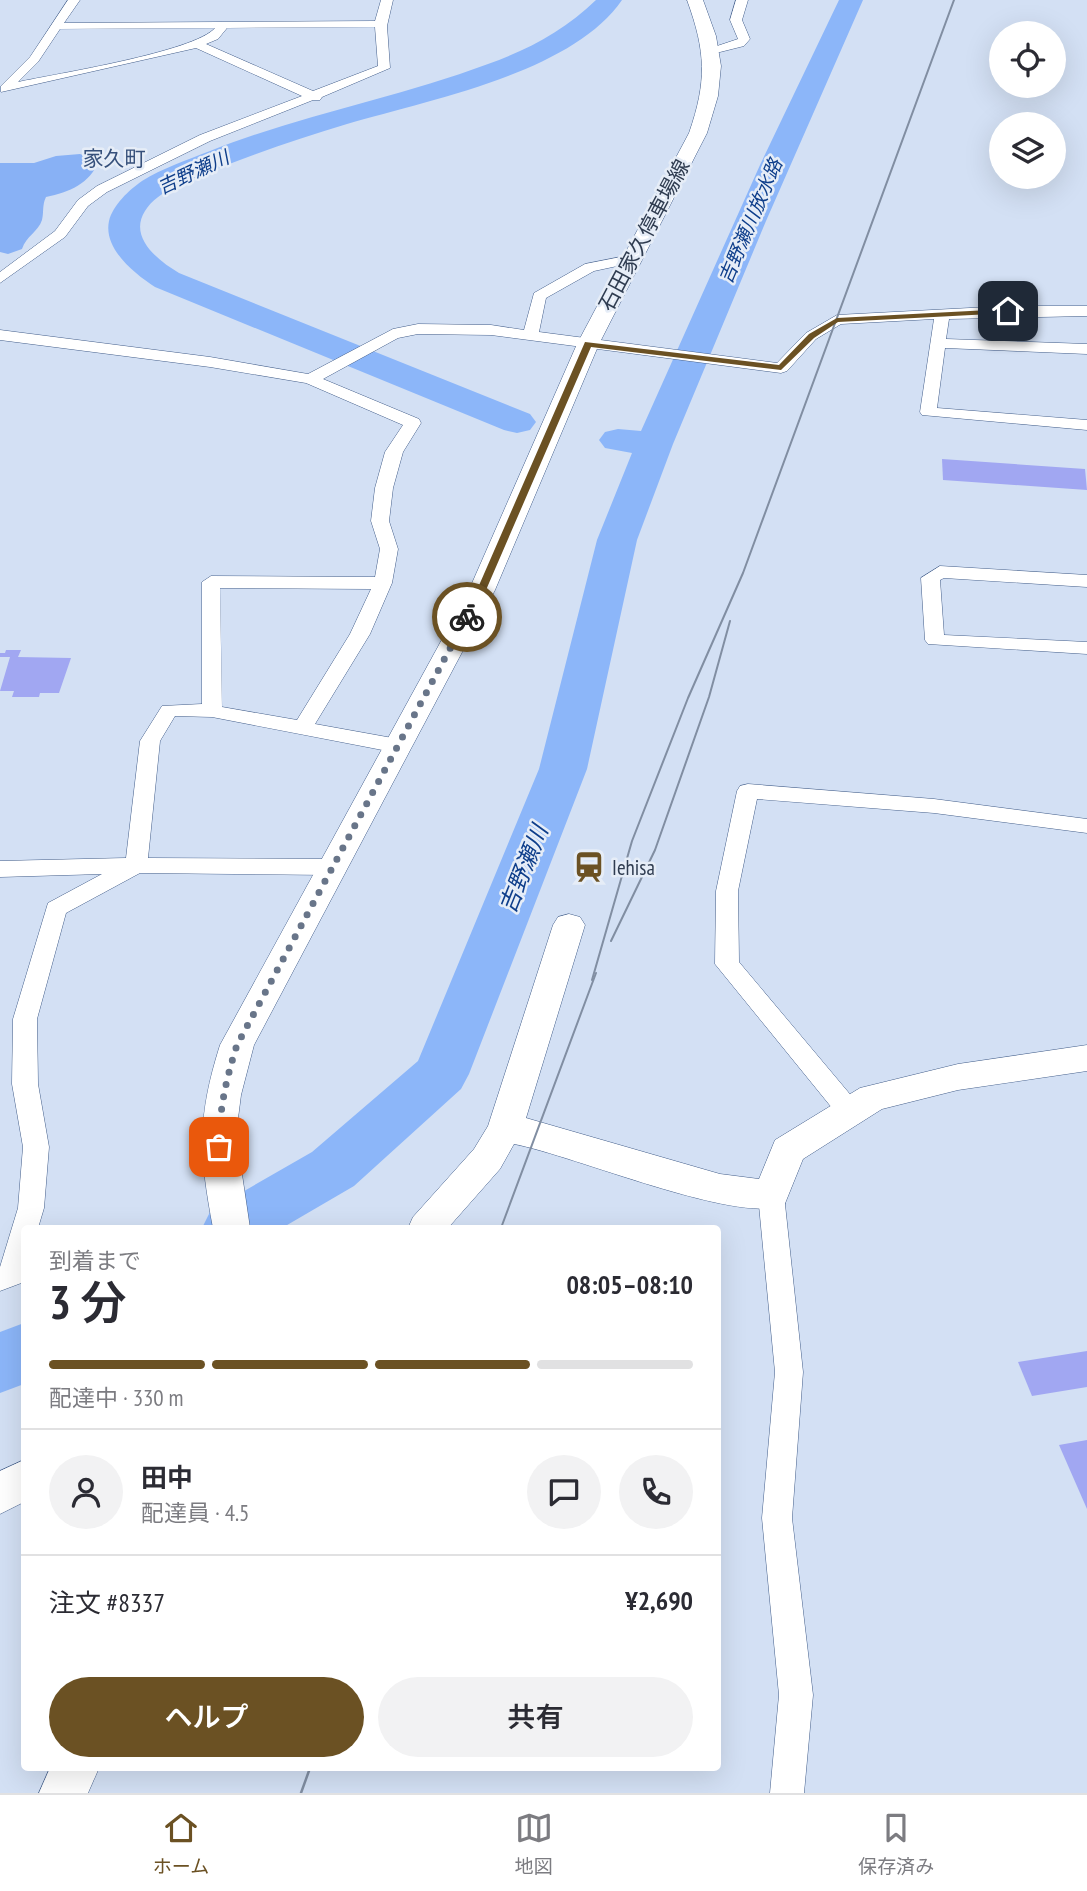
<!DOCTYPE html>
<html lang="ja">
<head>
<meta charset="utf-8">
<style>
	body { margin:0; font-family:"PT Sans Narrow","Noto Sans JP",sans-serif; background:#f2f2f3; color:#2b2b33; height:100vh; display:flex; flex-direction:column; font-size:26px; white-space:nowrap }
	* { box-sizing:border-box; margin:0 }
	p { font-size:23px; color:#7c7c81 }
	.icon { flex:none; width:38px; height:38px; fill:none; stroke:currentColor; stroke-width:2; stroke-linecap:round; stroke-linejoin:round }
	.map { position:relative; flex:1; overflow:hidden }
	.drawer { position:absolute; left:21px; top:1225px; width:700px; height:546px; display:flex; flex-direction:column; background:#fff; border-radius:7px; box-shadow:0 7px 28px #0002 }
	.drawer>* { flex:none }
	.tools { position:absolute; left:989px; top:21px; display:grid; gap:14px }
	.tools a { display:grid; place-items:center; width:77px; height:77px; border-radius:50%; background:#fff; box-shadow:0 7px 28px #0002; font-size:35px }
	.pin { position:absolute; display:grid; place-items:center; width:60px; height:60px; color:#fff; margin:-30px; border-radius:14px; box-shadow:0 4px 10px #0006 }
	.courier { position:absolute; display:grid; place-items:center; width:70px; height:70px; margin:-35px; border:5px solid #6b5123; border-radius:50%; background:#fff; color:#222; box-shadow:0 2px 9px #0007 }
	.summary em { font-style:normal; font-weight:600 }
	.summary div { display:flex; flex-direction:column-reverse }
	.summary { display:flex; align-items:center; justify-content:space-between; height:119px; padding:0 28px }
	h1 { font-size:46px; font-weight:600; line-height:52px }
	.bar { display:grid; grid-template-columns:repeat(4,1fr); gap:10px 7px; align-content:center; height:84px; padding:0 28px }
	.bar i { height:9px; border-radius:5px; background:#e1e1e2 }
	.bar .current { background:#6b5123 }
	.bar p { grid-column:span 4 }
	.line { display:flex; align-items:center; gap:18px; padding:0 28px; border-top:2px solid #e1e1e2 }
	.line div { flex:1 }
	.round { display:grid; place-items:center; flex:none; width:74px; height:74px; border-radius:37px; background:#f2f2f3 }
	.cta { display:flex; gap:14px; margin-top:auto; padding:14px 28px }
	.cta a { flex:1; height:80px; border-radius:42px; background:#6b5123; color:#fff; font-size:28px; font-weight:600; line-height:80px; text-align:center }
	.cta a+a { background:#f2f2f3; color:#2b2b33 }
	.tab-bar { display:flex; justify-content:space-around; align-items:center; height:98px; border-top:2px solid #e1e1e2; background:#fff; font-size:19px; color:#7c7c81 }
	.tab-bar a { display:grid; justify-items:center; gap:4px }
	.tab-bar .current { color:#6b5123 }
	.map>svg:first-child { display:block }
</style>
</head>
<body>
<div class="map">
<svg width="1087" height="1793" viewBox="0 0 1087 1793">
	<rect width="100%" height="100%" fill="#d3e0f4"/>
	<path fill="#88b1f5" d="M80 154 99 161C89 184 70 192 46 197 42 205 44 212 42 220 38 232 26 236 22 249L8 254 0 252V163H34L56 156Z"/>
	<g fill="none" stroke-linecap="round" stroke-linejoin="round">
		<g fill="#8cb6f9" fill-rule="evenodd">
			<path d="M596 0H622C572 73 429 100 347 124 301 138 256 153 212 171 190 180 158 190 145 211 128 238 159 261 179 273L530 414 536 422 530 430 517 433 504 430 155 287C135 274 103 249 109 221 113 205 129 190 142 181 163 168 187 160 210 151 300 115 397 98 488 64 528 50 565 30 596 0Z"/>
			<path d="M839 0H863L766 221 673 444 637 540 587 769 469 1074 461 1089 354 1186 282 1228H202L211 1210 312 1152 418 1061 539 769 597 540 632 453 605 448 599 440 605 432 618 429 641 431 760 165Z"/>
			<path d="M24 1323V1384L0 1393V1332Z"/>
		</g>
	</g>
	<g fill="#a1a7f2">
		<path d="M942 459 1085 469 1087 490 943 480Z"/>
		<path d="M6 650H21L18 657 71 658 59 693H40L39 697H12L14 691H0L10 657H0V653H5Z"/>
		<path d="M1087 1351V1387L1032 1396 1018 1362Z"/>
		<path d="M1087 1440V1509L1059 1445Z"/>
	</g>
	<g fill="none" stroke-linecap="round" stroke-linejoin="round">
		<defs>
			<g id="street">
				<path d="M68 0H80L64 23 375 21 381 0H393L387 26 390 68 322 97 320 100H313L210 141 107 192 88 206 65 237 0 283V272L55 231 78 200 97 186 200 135 302 96 196 48 1 92V86L30 57ZM375 27 378 66 313 91 206 44 218 39 227 28ZM215 28C195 52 55 74 18 82L38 62 60 29Z"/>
				<path d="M736 0H748L742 20 750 39 744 46 708 55V49L738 39 730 20Z"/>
				<path d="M631 255 638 259 636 262 594 271 546 298 539 332 777 363 806 333 837 315 1008 306H1087V316L949 319 946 339 1087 344V354L945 348 937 408 1087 420V430L922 415 920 412 934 319 841 324 816 339 787 371 781 373 491 335 418 334 398 338 323 379 419 419 421 423 403 452 393 488 389 521 398 549 392 583 370 634 315 724 398 739 405 741 408 746 405 751 398 753 212 717 175 716 160 741 148 858 331 859 339 862 342 867 339 872 331 875 140 873 66 913 37 1019 38 1084 49 1147 44 1208 38 1228H24V1282L0 1291V1267L18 1208 23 1147 12 1084 13 1019 48 903 102 874 0 877V861L126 858 140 741 162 706 202 704V582L211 576 375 577 380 549 371 521 375 488 385 452 403 425 306 383 210 367 0 340V330L210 357 308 374 393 329 418 324 491 325 524 330 534 293 585 264ZM220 588 371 589 350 634 297 720 222 707Z"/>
				<path d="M940 566 1087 575V587L944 578 940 580 944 635 1087 642V654L928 644 925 640 921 578Z"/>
				<path d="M748 784 934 799 1087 819V833L934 813 757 799 738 891 739 962 859 1105 863 1112 859 1119 850 1122 841 1119 715 964 716 891 737 791 740 786Z"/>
				<path d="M771 1184 780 1187 784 1195 803 1372 792 1518 813 1695 804 1793H770L779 1695 762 1518 775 1372 758 1195 762 1187Z"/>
			</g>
			<g id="secondary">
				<path d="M687 0H703L716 36 721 66 718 96 707 133 599 344 495 590 254 1045 241 1095 236 1134 250 1228H213C199 1154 197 1118 220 1045L469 590 577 344 689 133C707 81 706 52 687 0Z"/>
				<path d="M569 914 580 917 585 925 526 1118 720 1174 759 1179 775 1140 860 1088 958 1064 1087 1045V1071L958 1090 882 1109 803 1159 784 1206C733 1223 576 1156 514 1144L500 1169 448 1228H408L413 1217 474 1149 488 1126 553 925 558 917Z"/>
				<path d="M24 1460V1502L0 1514V1471Z"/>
				<path d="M50 1768H99L88 1793H39Z"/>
			</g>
		</defs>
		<use href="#street" stroke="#435e8a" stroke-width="1"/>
		<use href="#secondary" stroke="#435e8a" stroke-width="1"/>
		<use href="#street" fill="#fff" fill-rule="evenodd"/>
		<use href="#secondary" fill="#fff" fill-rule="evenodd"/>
		<g stroke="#818ea2" stroke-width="2">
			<path d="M611 941 655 850 709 697 730 621"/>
			<path d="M592 980 632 841 688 698 743 573 954 0"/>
			<path d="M501 1228 596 973"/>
		</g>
		<path stroke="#818ea2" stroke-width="2.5" d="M301 1793 310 1768"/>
	</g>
	<path fill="#6b5123" d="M1008 309 1010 313 838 322 814 338 781 370 591 347 486 590 471 620 462 617 477 590 585 342 779 365 809 334 837 318Z"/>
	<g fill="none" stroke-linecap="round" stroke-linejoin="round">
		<path stroke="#687589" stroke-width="7" stroke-dasharray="0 12.6" d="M219 1147C219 1111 226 1079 237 1045L467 617"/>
	</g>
	<defs>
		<symbol id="station-bare" viewBox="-9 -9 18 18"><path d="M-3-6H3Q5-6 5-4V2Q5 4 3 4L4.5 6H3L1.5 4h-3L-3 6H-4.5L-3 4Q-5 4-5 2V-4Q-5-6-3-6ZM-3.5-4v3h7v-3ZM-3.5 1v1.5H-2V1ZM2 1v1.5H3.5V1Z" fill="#6b5123" stroke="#e6edf7" stroke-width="2.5" paint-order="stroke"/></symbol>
	</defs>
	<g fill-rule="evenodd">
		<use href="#station-bare" x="567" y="845" width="44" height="44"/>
	</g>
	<g text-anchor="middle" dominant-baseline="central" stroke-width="5" stroke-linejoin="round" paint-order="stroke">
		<g font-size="19" font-style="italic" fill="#0e3e8b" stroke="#e6edf7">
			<text transform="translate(193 172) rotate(-25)">吉野瀬川</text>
			<text transform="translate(750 221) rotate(-67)">吉野瀬川放水路</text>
		</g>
		<g font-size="21" fill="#36507b" stroke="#e6edf7">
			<text x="114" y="158">家久町</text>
		</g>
		<g font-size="21" fill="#2f3c50" stroke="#e6edf7">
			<text transform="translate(644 235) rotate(-62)">石田家久停車場線</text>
		</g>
		<g font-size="21" fill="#2f3c50" stroke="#e6edf7" text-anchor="start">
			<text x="612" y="867">Iehisa</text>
		</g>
		<g font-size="23" font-style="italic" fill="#0e3e8b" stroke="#e6edf7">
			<text transform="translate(523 869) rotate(-68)">吉野瀬川</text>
		</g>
	</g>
</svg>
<div class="tools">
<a><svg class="icon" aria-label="locate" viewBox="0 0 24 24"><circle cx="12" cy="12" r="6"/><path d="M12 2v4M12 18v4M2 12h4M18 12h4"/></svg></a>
<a><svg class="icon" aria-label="layers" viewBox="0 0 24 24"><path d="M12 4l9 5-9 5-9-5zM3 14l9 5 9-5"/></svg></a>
</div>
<div class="pin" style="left:219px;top:1147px;background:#ea580c"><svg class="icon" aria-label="bag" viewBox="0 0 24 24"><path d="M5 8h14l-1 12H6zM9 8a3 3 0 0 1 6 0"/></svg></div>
<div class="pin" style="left:1008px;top:311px;background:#1f2937"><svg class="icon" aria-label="home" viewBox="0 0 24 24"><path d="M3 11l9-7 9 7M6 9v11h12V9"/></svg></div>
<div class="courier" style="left:467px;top:617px"><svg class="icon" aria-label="bike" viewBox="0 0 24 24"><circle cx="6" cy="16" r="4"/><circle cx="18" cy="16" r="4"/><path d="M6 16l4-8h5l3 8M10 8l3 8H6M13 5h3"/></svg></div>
<section class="drawer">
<div class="summary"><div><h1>3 分</h1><p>到着まで</p></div><em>08:05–08:10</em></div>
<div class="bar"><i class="current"></i><i class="current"></i><i class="current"></i><i></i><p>配達中 · 330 m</p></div>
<div class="line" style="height:126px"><a class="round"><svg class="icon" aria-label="person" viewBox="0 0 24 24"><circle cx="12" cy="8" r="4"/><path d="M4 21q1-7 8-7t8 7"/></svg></a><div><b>田中</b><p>配達員 · 4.5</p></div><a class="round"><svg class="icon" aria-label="chat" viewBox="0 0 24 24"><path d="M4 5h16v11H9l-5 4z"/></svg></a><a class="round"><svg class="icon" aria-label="phone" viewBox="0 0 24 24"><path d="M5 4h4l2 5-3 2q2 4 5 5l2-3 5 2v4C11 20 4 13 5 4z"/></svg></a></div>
<div class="line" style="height:91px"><div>注文 #8337</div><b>¥2,690</b></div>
<div class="cta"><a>ヘルプ</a><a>共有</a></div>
</section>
</div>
<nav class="tab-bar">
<a class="current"><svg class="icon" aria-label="home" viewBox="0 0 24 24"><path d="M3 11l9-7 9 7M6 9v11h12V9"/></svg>ホーム</a>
<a><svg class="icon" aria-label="map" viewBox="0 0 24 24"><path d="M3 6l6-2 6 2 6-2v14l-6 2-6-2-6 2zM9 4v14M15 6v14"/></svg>地図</a>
<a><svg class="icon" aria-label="saved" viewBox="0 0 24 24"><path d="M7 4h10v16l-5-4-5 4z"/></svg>保存済み</a>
</nav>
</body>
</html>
